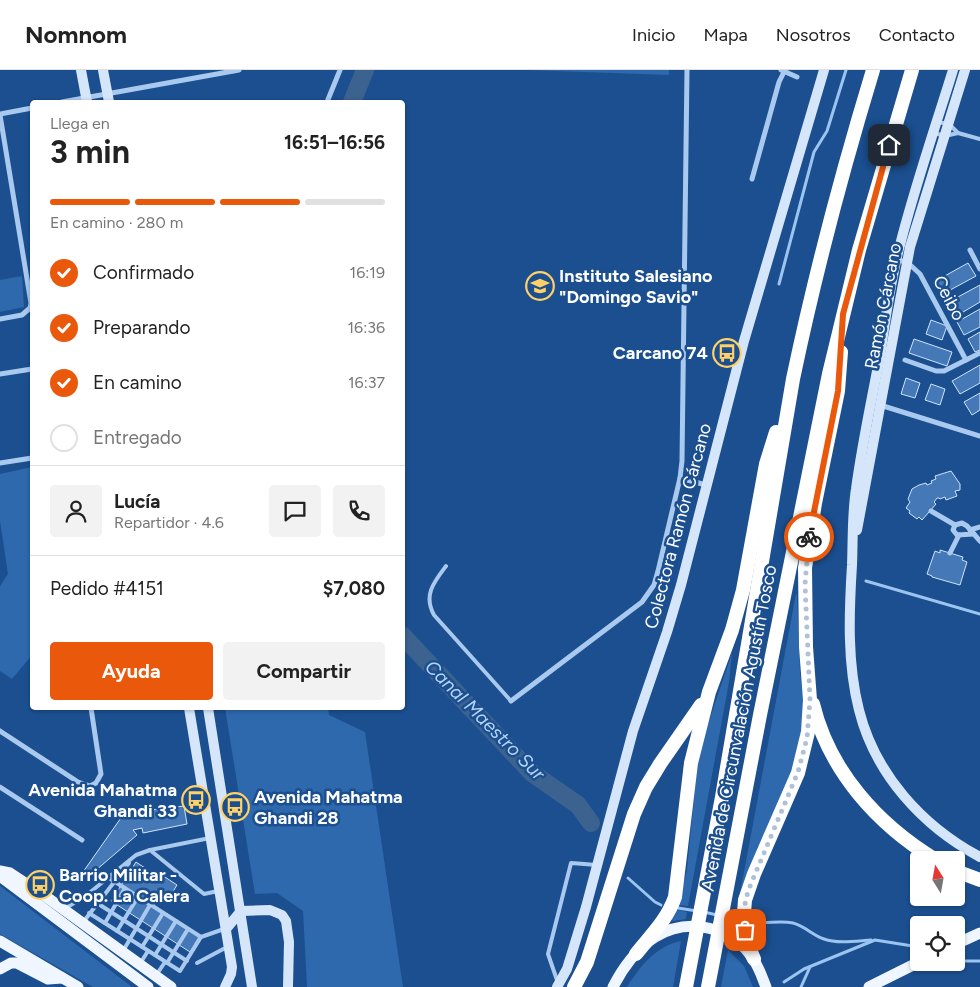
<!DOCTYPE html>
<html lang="es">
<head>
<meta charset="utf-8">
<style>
	body { margin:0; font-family:Figtree,sans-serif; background:#f2f2f2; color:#222; height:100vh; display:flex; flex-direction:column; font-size:19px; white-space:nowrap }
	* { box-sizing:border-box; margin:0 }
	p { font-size:16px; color:#767676 }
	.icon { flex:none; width:28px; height:28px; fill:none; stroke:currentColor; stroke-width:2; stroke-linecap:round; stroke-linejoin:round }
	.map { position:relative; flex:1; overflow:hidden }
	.sheet { position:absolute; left:30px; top:30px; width:375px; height:610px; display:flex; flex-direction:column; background:#fff; border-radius:5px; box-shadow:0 1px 4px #0004 }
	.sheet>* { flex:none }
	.needle { width:32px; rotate:349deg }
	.buttons { position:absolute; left:910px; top:781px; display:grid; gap:10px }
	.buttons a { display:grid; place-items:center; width:55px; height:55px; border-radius:5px; background:#fff; box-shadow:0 1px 4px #0004; font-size:25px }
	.pin { position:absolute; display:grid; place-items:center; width:42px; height:42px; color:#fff; margin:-21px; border-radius:10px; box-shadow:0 2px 8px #0006 }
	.courier { position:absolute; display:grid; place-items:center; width:50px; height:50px; margin:-25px; border:4px solid #ea580c; border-radius:50%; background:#fff; color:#222; box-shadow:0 1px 6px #0007 }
	.summary em { font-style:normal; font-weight:700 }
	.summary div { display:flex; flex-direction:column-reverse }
	.summary { display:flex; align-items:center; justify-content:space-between; height:85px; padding:0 20px }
	h1 { font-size:32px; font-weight:700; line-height:38px }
	.bar { display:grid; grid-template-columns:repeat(4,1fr); gap:8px 5px; align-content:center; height:60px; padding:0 20px }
	.bar i { height:6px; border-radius:4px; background:#e0e0e0 }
	.bar .active { background:#ea580c }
	.bar p { grid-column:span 4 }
	.line { display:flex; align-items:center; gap:12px; padding:0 20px; border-top:1px solid #e0e0e0 }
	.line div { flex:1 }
	.round { display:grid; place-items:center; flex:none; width:52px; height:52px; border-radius:5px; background:#f2f2f2 }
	ol { padding:0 20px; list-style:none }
	li { display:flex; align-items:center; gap:15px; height:55px }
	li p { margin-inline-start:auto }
	li .icon { padding:5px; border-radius:50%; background:#ea580c; color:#fff; stroke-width:4 }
	li:last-child { color:#767676 }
	li i { width:28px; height:28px; border:2px solid #e0e0e0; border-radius:50% }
	.button { display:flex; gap:10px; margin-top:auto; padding:10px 20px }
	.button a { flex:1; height:58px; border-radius:5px; background:#ea580c; color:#fff; font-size:20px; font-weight:700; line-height:58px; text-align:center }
	.button a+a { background:#f2f2f2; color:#222 }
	header { display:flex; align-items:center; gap:30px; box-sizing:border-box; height:70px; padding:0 25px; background:#fff; border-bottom:1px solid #e0e0e0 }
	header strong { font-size:24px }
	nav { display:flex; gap:28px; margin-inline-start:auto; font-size:18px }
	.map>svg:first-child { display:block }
</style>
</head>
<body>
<header>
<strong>Nomnom</strong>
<nav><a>Inicio</a><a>Mapa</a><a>Nosotros</a><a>Contacto</a></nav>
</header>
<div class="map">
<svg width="980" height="917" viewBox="0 0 980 917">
	<rect width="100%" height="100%" fill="#1b4f8f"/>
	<g fill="#2e69ad">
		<path d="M527 0H669V5Z"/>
		<path d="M22 206 24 237 0 242V210Z"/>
		<path d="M32 397V585L12 609 0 601V516L8 504 0 451V404Z"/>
		<path d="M796 524 797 525 800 603 805 640 803 669 739 863 733 859 734 851 737 852 738 834Z"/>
		<path d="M732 583 729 612 688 836 679 835 677 840 687 842 686 849 673 851 671 849 680 826 687 800 697 698 701 675Z"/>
		<path d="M225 638H328L329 645 365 662 403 917H307L303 841 277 823 255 824Z"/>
		<path d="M0 816 132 917H93L0 864Z"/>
		<path d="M681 871 673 917H627C640 896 656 876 681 871Z"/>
		<path d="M728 880 744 896 753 917H721Z"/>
	</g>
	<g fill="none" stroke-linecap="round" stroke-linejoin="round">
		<g stroke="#9cc4f0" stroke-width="3">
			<path d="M779 214 814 82 827 61 846 0"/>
			<path d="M866 511 980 544"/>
			<path d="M628 808 655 832 661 835"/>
			<path d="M678 838 697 841"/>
			<path d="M704 842 717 845"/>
			<path d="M726 847 737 849"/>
			<path d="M754 852C767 854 780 850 793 853 805 856 812 865 824 869 838 874 856 871 871 870"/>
			<path d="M959 891H980"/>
			<path d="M784 912 804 899 875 870 919 877"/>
			<path d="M801 917 810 897"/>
		</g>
		<g stroke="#3c6290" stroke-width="18">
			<path d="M352 32 365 0"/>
			<path d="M402 565 532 703 578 735 591 753"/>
		</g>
	</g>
	<g fill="#4478b7" stroke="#cfe3fa">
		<path d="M968 193 976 206 941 225 934 212Z"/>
		<path d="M980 215V232L953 248 945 234Z"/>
		<path d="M980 239V257L964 265 957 252Z"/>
		<path d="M931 250 947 256 942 270 926 264Z"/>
		<path d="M980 262V280L975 282 968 269Z"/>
		<path d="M914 269 952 282 947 296 909 283Z"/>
		<path d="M980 295V313L960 324 952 311Z"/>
		<path d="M906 308 920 313 915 328 901 324Z"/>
		<path d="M931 314 945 319 940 335 925 330Z"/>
		<path d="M980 323V340L972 345 964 332Z"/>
		<path d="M951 401 960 414V420L955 421 957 426 946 430 945 427 940 429 939 428H937L934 432 936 434 922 450 919 447 917 449 909 443 910 441 906 438 910 432 908 429 912 419 919 415 926 413 927 415 932 413 931 411 936 409 935 406Z"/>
		<path d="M940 480 963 487 962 490 967 492 960 515 932 507V506L927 504 935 481 940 483Z"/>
		<path d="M184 736 187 754 143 763 142 758 133 760 137 765 88 807 83 802 123 745 141 741Z"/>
		<path d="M136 792 154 804 156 801 177 815 169 828 162 823 153 837 199 867 190 882 111 831Z"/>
	</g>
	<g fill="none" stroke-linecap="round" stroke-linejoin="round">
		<g stroke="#a9c9ee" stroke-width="4">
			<path d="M937 52 949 54 958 63"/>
			<path d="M934 63 945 66 958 63 980 69"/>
			<path d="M446 496C434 512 423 525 434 545L511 631"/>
			<path d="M210 768 150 780 204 824 218 821"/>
			<path d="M109 808 201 867"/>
			<path d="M97 833 187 891"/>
			<path d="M66 838 88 824 136 785 150 780"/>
			<path d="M89 843 180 901 201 867 224 859"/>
			<path d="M84 851 129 793"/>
			<path d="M105 853 125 818"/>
			<path d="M117 861 138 827"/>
			<path d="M142 877 163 843"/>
			<path d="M123 881 150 835"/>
			<path d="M155 885 176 851"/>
			<path d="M141 892 148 881"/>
			<path d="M167 893 188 859"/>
			<path d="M197 893 227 877"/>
			<path d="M157 904 165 892"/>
			<path d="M558 913 548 884 571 793 597 795"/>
		</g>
		<g stroke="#a9c9ee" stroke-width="5">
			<path d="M781 0 797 7"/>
			<path d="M62 32 239 0"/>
			<path d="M327 32 340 0"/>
			<path d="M0 44 32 38"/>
			<path d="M0 45 31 233 30 238 22 245 0 249"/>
			<path d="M752 109 779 12 785 0"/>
			<path d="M970 180 980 199"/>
			<path d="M897 190 907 192 920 204 966 290"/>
			<path d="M905 290 936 301H944L980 283"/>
			<path d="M0 304 32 299"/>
			<path d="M880 335 980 366"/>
			<path d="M0 393 32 388"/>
			<path d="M680 408 706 415"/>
			<path d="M931 441 955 455 962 453 967 456 980 471"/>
			<path d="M955 455 953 460 957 465 974 464"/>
			<path d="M970 460 980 457"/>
			<path d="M950 483 959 465"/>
			<path d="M511 631 642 532 654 515 658 501 680 408 682 391 687 0"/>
			<path d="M0 661 78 712 90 716 96 713 101 704 91 638"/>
			<path d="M0 717 82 770"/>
		</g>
		<g stroke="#d6e6fa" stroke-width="10">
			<path d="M81 0 87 32"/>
			<path d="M103 0 109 32"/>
			<path d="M953 0C935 58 915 116 900 175 890 211 886 248 880 285 872 329 862 374 856 419 852 444 853 470 852 495 849 543 847 593 859 640 875 704 922 756 980 787"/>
			<path d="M857 460 910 177 965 0"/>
			<path d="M189 638 232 897 231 904 225 917"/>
			<path d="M208 638 252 917"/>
			<path d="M226 859 241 841 270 840 282 845 286 851 289 872 288 917"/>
			<path d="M557 917 567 899 586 837 633 661 667 562 681 515 744 271 824 0"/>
		</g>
		<g stroke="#f0f6ff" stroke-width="11">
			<path d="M0 801 10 803 45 826 171 917"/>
			<path d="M0 806 148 917"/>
			<path d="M0 871 78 917"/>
			<path d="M956 874 980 863"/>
			<path d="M0 899 11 893H17L48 909 62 908"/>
			<path d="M613 917C622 899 637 878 655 867 688 847 732 856 753 889 759 897 762 907 766 917"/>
			<path d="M869 917 919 892"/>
		</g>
		<g stroke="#fff" stroke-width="14">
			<path d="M813 634C829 701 878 755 936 790"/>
			<path d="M956 801 980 810"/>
			<path d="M636 884C651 865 667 850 675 827L691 693 709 622 732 560 743 520 766 394 776 362"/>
			<path d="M754 889 748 875 745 860 744 843 745 830 754 804 798 703 808 662 810 630 806 577 805 498 815 433 838 321 841 282"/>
			<path d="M574 917 587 892 634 744 646 717 660 694 701 635"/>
			<path d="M686 917 722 727 793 309C815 204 842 102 873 0"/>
			<path d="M708 917 760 645 829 304 859 180 912 0"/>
		</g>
	</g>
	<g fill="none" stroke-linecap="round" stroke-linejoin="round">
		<path stroke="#afc1d8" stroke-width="5" stroke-dasharray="0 9" d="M745 860 744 838 748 821 798 702 807 668 810 630 805 514 809 467"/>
		<path stroke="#ea580c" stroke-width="6" d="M809 467 838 321 843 244 889 75"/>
	</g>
	<defs>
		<symbol id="university-ring" viewBox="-11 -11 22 22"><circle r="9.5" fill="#1b4f8f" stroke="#ffd166" stroke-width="1.5"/><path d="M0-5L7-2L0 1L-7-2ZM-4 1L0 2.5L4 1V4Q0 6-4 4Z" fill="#ffd166"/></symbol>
		<symbol id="bus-ring" viewBox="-11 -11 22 22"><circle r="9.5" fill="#1b4f8f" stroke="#ffd166" stroke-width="1.5"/><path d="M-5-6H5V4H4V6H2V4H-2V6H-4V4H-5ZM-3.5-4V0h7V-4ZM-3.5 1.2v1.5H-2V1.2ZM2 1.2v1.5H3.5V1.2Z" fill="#ffd166"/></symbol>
	</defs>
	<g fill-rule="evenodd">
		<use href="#university-ring" x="524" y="200" width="32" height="32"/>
		<use href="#bus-ring" x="711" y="267" width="32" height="32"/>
		<use href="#bus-ring" x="180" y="714" width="32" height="32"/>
		<use href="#bus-ring" x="219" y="721" width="32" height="32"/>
		<use href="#bus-ring" x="24" y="799" width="32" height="32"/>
	</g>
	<g text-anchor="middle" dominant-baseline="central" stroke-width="5" stroke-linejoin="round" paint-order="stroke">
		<g font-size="18" font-weight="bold" fill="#fff" stroke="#1b4f8f" text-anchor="start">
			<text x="559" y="206">Instituto Salesiano<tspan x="559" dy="21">"Domingo Savio"</tspan></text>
			<text x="708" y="283" text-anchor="end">Carcano 74</text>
			<text x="177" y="720" text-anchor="end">Avenida Mahatma<tspan x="177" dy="21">Ghandi 33</tspan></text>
			<text x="254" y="727">Avenida Mahatma<tspan x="254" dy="21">Ghandi 28</tspan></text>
			<text x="59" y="805">Barrio Militar -<tspan x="59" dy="21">Coop. La Calera</tspan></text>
		</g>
		<g font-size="18" fill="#fff" stroke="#1b4f8f">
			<text transform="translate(949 228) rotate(62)">Ceibo</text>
			<text transform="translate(883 236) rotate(-79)">Ramón Cárcano</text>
			<text transform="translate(678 456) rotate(-75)">Colectora Ramón Cárcano</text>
			<text transform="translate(739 658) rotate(-79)">Avenida de Circunvalación Agustín Tosco</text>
		</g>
		<g font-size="19" font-style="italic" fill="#b5d3f5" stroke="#1b4f8f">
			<text transform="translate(485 650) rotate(45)">Canal Maestro Sur</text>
		</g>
	</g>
</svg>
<div class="buttons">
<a><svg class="needle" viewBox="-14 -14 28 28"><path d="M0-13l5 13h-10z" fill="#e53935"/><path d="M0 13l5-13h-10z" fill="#767676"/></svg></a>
<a><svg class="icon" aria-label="locate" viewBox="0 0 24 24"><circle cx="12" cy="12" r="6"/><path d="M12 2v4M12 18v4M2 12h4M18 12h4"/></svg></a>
</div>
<div class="pin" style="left:745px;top:860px;background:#ea580c"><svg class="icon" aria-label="bag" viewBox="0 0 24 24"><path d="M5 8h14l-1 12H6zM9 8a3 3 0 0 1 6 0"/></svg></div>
<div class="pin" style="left:889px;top:75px;background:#1f2937"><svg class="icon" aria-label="home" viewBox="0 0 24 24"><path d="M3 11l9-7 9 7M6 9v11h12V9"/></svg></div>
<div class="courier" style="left:809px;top:467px"><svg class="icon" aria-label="bike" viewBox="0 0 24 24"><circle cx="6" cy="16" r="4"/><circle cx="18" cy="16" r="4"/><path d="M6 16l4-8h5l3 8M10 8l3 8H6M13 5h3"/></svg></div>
<section class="sheet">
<div class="summary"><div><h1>3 min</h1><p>Llega en</p></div><em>16:51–16:56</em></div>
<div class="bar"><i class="active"></i><i class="active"></i><i class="active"></i><i></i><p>En camino · 280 m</p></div>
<ol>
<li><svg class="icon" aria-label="check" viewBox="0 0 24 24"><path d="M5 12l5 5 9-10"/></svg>Confirmado<p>16:19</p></li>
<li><svg class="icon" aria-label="check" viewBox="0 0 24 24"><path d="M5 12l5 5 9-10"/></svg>Preparando<p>16:36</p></li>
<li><svg class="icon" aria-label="check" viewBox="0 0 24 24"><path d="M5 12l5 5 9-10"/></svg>En camino<p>16:37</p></li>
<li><i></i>Entregado</li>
</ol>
<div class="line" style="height:90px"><a class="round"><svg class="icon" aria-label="person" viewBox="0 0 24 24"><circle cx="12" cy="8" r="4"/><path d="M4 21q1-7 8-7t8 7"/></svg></a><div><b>Lucía</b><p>Repartidor · 4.6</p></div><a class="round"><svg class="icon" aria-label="chat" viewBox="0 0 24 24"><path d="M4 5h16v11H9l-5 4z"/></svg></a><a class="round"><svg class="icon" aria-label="phone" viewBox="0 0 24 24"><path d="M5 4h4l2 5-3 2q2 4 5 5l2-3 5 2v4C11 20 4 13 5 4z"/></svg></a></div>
<div class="line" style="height:65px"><div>Pedido #4151</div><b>$7,080</b></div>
<div class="button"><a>Ayuda</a><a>Compartir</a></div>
</section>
</div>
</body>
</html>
